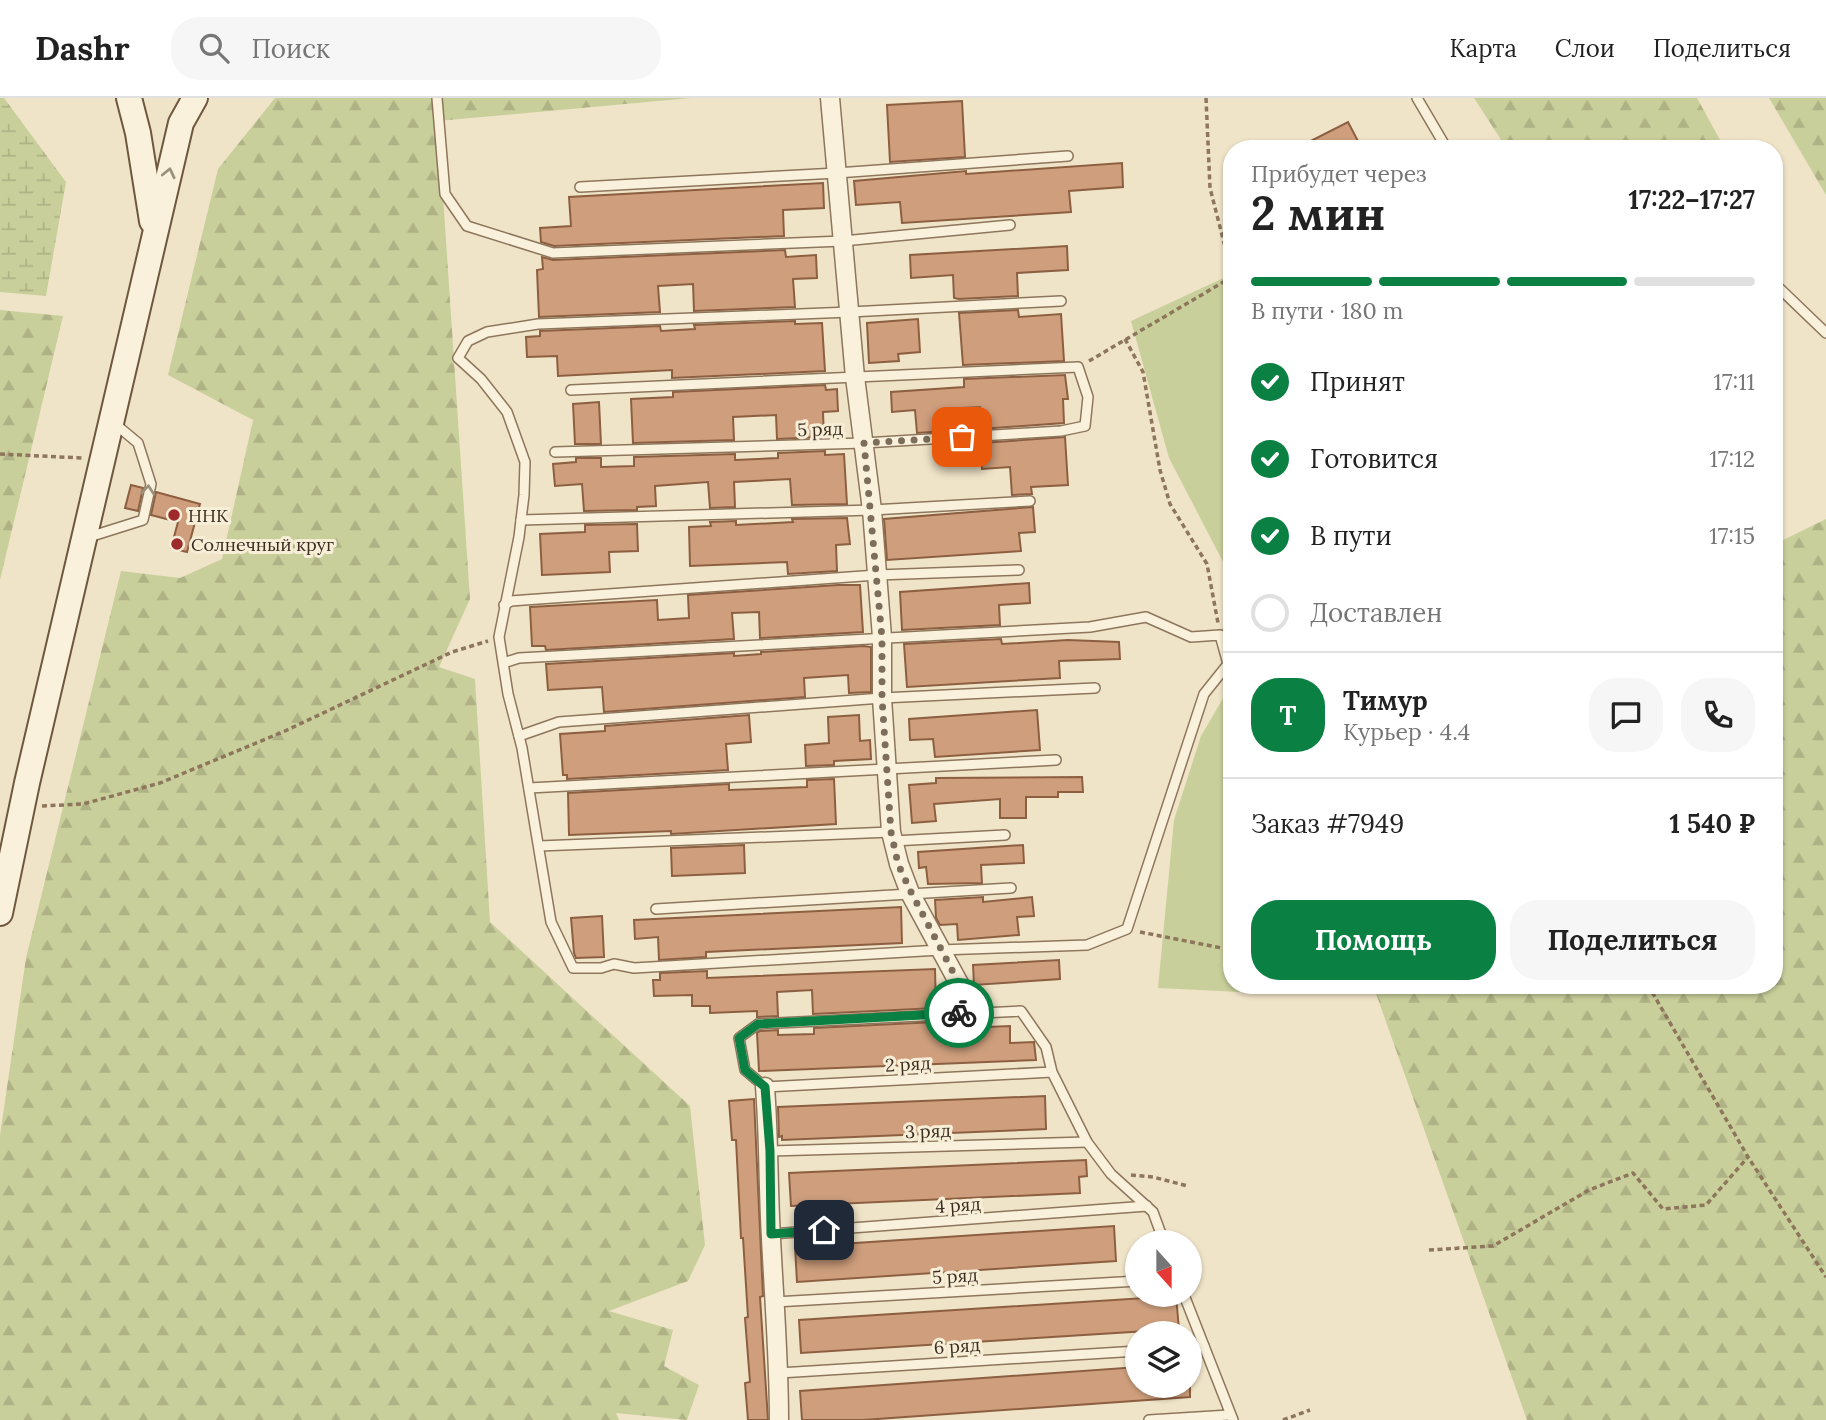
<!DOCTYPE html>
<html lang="ru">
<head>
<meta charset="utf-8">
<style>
	body { margin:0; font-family:Lora,serif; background:#f6f6f6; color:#222; height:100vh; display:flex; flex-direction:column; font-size:26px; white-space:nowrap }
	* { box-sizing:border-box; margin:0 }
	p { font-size:23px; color:#767676 }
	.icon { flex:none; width:38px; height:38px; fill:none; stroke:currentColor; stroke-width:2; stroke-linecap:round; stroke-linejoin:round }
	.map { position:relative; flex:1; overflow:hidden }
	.side { position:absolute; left:1223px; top:42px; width:560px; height:854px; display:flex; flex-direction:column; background:#fff; border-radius:28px; box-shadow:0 2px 5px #0004 }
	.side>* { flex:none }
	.needle { width:46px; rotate:159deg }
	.tools { position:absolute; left:1125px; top:1132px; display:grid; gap:14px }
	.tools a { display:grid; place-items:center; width:77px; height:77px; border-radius:50%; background:#fff; box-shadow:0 2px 5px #0004; font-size:35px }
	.pin { position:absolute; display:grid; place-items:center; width:60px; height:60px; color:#fff; margin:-30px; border-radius:14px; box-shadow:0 4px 10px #0006 }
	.courier { position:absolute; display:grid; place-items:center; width:70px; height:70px; margin:-35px; border:5px solid #0b8043; border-radius:50%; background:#fff; color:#222; box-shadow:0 2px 9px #0007 }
	.head em { font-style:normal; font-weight:700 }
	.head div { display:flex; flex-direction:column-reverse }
	.head { display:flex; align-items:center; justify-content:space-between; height:119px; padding:0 28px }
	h1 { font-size:46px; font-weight:700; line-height:52px }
	.bar { display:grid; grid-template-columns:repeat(4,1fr); gap:10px 7px; align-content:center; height:84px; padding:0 28px }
	.bar i { height:9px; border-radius:5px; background:#e0e0e0 }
	.bar .on { background:#0b8043 }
	.bar p { grid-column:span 4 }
	.line { display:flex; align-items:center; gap:18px; padding:0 28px; border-top:2px solid #e0e0e0 }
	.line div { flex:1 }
	.round { display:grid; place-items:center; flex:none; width:74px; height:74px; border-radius:28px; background:#f6f6f6 }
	ol { padding:0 28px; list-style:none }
	li { display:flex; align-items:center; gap:21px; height:77px }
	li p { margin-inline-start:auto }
	li .icon { padding:7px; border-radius:50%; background:#0b8043; color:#fff; stroke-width:4 }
	li:last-child { color:#767676 }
	li i { width:38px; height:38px; border:4px solid #e0e0e0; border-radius:50% }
	.button { display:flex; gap:14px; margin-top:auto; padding:14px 28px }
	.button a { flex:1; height:80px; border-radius:28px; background:#0b8043; color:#fff; font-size:28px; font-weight:700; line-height:80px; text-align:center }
	.button a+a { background:#f6f6f6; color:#222 }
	header { display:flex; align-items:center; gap:42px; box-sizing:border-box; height:98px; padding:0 35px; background:#fff; border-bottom:2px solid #e0e0e0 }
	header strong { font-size:33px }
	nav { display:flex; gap:38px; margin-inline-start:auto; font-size:24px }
	.search { width:490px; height:63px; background:#f6f6f6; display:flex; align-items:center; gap:18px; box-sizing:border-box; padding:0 24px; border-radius:28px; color:#767676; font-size:26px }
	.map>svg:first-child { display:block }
</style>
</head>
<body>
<header>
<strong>Dashr</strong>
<div class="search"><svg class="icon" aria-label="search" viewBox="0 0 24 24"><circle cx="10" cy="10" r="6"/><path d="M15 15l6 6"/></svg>Поиск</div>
<nav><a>Карта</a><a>Слои</a><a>Поделиться</a></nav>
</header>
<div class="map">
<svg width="1826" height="1322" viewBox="0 0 1826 1322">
	<defs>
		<pattern id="forest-firs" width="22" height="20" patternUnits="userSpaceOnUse" patternTransform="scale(1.75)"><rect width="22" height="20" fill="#c9cf9b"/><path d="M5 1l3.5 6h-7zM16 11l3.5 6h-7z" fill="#aeb285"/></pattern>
		<pattern id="wetland-marsh" width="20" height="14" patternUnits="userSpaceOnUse" patternTransform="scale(1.75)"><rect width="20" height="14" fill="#c9cf9b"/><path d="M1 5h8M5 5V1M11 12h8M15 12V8" fill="none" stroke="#aeb285"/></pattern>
	</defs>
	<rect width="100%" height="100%" fill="#f0e4c8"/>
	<g fill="#c9cf9b">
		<path d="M1232 176V481L1169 360 1131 223Z"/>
		<path d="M1232 585V887H1268L1260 895 1158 890 1174 722 1201 638Z"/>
	</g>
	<g fill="url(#forest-firs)">
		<path d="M275 0H691L438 23 470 501 439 569 475 581 490 824 690 1008 705 1147 688 1183 609 1213 673 1232 664 1268 699 1287 687 1322 616 1315 619 1322H0V1037L26 860 121 473 180 480 222 461 253 322 168 277 218 71Z"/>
		<path d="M1474 0H1697L1725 51H1507Z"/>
		<path d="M1769 0H1826V97Z"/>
		<path d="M0 212 63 218 0 482Z"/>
		<path d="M1826 421V1322H1527L1373 887H1774L1775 446Z"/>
	</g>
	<path fill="url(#wetland-marsh)" d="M0 0H4L66 84 46 198 0 194Z"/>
	<g fill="#cf9f7d" stroke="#8d5f41" stroke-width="2">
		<path d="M962 3 965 59 890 64 887 7Z"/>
		<path d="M1348 24 1359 45 1348 51H1295Z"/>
		<path d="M1122 65 1123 89 1069 93 1071 114 902 125 900 104 856 107 854 83 966 73V76Z"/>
		<path d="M823 85 824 110 783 112 784 138 554 148 541 144 540 130 571 128 569 99Z"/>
		<path d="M1067 148 1068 172 1017 175 1018 198 959 201 954 200 953 177 911 180 910 157Z"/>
		<path d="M785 152 786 159 816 157 817 180 793 181 795 209 694 213 693 186 658 188 660 214 539 219 537 172 543 171 542 159 553 162Z"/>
		<path d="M1018 212 1019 219 1061 216 1064 263 963 267 959 215Z"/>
		<path d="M918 221 920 254 898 256 899 263 869 265 867 225Z"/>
		<path d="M795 223V226L822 225 825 273 672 280V272L558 278 557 258 527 259 526 239 540 238V233L660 228 661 233 695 231 694 227Z"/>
		<path d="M1065 277 1068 301H1063L1064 325 981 331 980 309 944 311 945 333 917 335 915 312 892 314 891 294 964 289V281Z"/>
		<path d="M825 287 826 292 837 291 838 313 823 314 824 339 777 341 776 317 733 319 734 342 633 345 631 301 673 299V294Z"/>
		<path d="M599 304 601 346H575L573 306Z"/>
		<path d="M1065 339 1068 387 1031 389 1032 396 1012 397 1010 369 982 371 980 348H982V345Z"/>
		<path d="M825 353V357L844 356 847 406 792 407 790 381 734 384 735 409 710 410 708 384 655 388 656 408 637 409V412L584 413 582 386 555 388 553 366 576 364V360H601V369L634 368V359L735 356V362L778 360V355Z"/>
		<path d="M131 387 143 390 138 413 125 410Z"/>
		<path d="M156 394 200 406 187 454 171 450 178 424 151 417Z"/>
		<path d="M1033 409 1035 434 1019 435 1021 453 887 462 884 421Z"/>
		<path d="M847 420 850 446 836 447 837 473 788 476 787 464 690 468 689 429 711 428 710 424 736 423V427L793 424 792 421Z"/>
		<path d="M637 426 638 453 609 454 610 474 542 477 540 436 585 434V427Z"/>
		<path d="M1029 485 1030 505 999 507 1000 527 902 532 900 494Z"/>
		<path d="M838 487H860L863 534 760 540 759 514 732 515 734 541 546 552 545 548H532L530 509 657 502 658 522 689 520 688 497Z"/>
		<path d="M1001 541 1002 546 1068 542 1119 544 1120 561 1059 563 1060 580 907 589 904 546Z"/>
		<path d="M864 548 871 549V594L849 595 848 577 804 580 805 599 604 614 602 589 548 592 546 566 734 555V558L761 556V554Z"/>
		<path d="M1037 612 1040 652 935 659 933 641 910 642 909 621Z"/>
		<path d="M749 617 751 644 726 646 728 672 567 681V677H563L560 636 605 633V628Z"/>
		<path d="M859 617 860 643 870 642 871 661 834 663V667L806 668 805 647 829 645 828 619Z"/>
		<path d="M1082 679 1083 694H1058V699H1026V720H1000V701L934 706 936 723 912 725 909 687 936 685V680Z"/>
		<path d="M834 681 836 726 671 736V733L569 737 568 695 729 686V692L807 689V682Z"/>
		<path d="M744 747 745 775 672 778 671 750Z"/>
		<path d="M1023 747 1024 765 981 767 982 785 928 786 926 769 919 770 918 754Z"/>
		<path d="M983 799V804L1032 799 1034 818 1017 819 1019 837 958 842 957 826 940 827 936 820 935 802Z"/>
		<path d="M901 809 902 845 706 854V859L659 862 658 839 635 841 634 822Z"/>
		<path d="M602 818 604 859 576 860 574 855 571 820Z"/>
		<path d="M1059 862 1060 881 974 887 973 867Z"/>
		<path d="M935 871 936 910 813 916 812 892 777 894 778 918 757 919V913L710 915V908H692V897L654 898 653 882H660V875L707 873V880Z"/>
		<path d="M936 924 937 931 1010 928V945L1034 944 1036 962 759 973 757 935 760 933 778 932V937L814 936V930Z"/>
		<path d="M1045 998 1046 1031 782 1042V1038L779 1039 778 1009Z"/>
		<path d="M754 1001 763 1198 760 1199 768 1322H748L745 1285 750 1284 745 1220 748 1219 743 1140H741L736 1042H732L729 1003Z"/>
		<path d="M1086 1062 1087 1078 1079 1079 1080 1095 791 1108 789 1075Z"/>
		<path d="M1114 1128 1116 1163 797 1184 795 1149Z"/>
		<path d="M1176 1198 1179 1231 801 1255 799 1222Z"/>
		<path d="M1138 1269V1288H1190V1299L863 1322H802L800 1293Z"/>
	</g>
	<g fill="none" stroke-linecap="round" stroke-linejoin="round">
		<defs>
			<g id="service">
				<path d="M437 0 445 96 467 128 553 155 843 143 1010 127"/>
				<path d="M1417 0 1447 51"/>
				<path d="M580 89 837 75 1068 58"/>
				<path d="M1774 185 1826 235"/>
				<path d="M555 354 864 345 1061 333 1085 328 1088 299 1078 269 571 292"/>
				<path d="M521 422 872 412 1030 403"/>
				<path d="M89 439 143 422 151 386 138 345 114 325"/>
				<path d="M504 507 511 503 524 502 877 477 1019 472"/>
				<path d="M503 565 519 560 1090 529 1146 519 1191 539 1220 537 1228 566 1204 596 1127 831 1087 847 940 852 634 870 614 866 601 870H573L551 824 522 650 508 596 499 539 519 439 524 397 525 364 507 314 481 281 458 260 468 243 487 234 538 226 850 214 1061 203"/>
				<path d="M519 638 559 624 882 600 1095 590"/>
				<path d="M529 690 1056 662"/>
				<path d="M893 743 1005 737"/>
				<path d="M539 748 891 734"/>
				<path d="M656 811 1011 790"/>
				<path d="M1052 974 765 989 745 972 739 940 758 926 1021 913 1046 949 1052 974 1087 1044 1111 1076 1153 1114 1164 1144"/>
				<path d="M770 1053 1087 1044"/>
				<path d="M771 1136 1147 1108"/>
				<path d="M1184 1197 1233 1322"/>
				<path d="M775 1204 1138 1183"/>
				<path d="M1190 1249 1204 1248"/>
				<path d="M779 1275 1138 1253"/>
				<path d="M1149 1322 1229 1317"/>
			</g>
			<g id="minor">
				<path d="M830 0 855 279 872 412 882 539V600L891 734 899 766 910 795 962 891 964 915"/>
				<path d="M765 989C769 1040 768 1090 771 1140 774 1201 779 1261 779 1322"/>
			</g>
			<g id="secondary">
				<path d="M129 0 138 35 152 123"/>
				<path d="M0 815 27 685 181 25 195 0"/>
			</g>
		</defs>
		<use href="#service" stroke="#8d765c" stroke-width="12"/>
		<use href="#minor" stroke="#8d765c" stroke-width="21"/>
		<use href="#secondary" stroke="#6f573f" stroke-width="28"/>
		<g stroke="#8d765c" stroke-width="3.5" stroke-dasharray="5 3.5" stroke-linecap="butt">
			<path d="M1206 0 1210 90 1232 176"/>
			<path d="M1125 241 1143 274 1160 372 1170 406 1207 466 1218 525"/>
			<path d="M1089 263 1232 179"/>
			<path d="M0 356 82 360"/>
			<path d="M42 708 83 706 160 685 285 633 452 554 488 543"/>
			<path d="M1140 834 1227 851 1232 850"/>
			<path d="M1648 887 1748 1059 1826 1179"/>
			<path d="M1131 1077 1153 1079 1188 1088"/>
			<path d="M1429 1152 1493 1148 1589 1092 1633 1075 1663 1111 1706 1107 1748 1059"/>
			<path d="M1283 1322 1310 1312"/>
		</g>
		<use href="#service" stroke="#faf1dc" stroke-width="9"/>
		<use href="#minor" stroke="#faf1dc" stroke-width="18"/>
		<use href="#secondary" stroke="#faf1dc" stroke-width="24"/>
	</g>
	<defs><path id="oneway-chevron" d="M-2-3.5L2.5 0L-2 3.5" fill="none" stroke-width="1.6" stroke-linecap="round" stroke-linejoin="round" transform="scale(1.75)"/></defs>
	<g stroke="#9c907e">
		<use href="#oneway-chevron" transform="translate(169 75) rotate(-77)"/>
		<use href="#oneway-chevron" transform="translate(148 392) rotate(-85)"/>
	</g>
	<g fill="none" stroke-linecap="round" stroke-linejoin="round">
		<path stroke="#7c6e5b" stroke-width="7" stroke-dasharray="0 12.6" d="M959 915H964L962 891 911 794 898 766 891 734 882 600V540L864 345 962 339"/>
		<path stroke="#0b8043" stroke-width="9" d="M824 1132 771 1136 770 1053 765 989 745 972 739 940 758 926 959 915"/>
	</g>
	<g fill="#9e2a2b" stroke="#f7eed8" stroke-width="2.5">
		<circle cx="174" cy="417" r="7"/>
		<circle cx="177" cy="446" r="7"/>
	</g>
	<g text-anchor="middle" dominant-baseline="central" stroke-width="6" stroke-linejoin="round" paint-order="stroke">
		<g font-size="18" fill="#3d2e20" stroke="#f7eed8">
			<text transform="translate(820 331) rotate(-2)">5 ряд</text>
			<text transform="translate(908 966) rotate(-3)">2 ряд</text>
			<text transform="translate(928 1033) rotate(-2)">3 ряд</text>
			<text transform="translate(958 1107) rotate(-4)">4 ряд</text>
			<text transform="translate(955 1178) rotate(-3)">5 ряд</text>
			<text transform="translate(957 1248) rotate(-4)">6 ряд</text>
		</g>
		<g font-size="18" fill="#3d2e20" stroke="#f7eed8" text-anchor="start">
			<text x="188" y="417">ННК</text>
			<text x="191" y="446">Солнечный круг</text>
		</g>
	</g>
</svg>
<div class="tools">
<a><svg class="needle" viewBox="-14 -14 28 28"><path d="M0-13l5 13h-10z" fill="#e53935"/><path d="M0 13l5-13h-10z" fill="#767676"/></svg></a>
<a><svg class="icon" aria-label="layers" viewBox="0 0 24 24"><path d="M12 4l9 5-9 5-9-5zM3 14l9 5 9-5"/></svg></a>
</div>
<div class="pin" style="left:962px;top:339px;background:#ea580c"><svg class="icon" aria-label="bag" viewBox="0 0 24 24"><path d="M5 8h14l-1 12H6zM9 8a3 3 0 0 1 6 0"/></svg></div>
<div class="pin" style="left:824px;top:1132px;background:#1f2937"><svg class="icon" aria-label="home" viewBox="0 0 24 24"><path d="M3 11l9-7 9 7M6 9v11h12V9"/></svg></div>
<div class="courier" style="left:959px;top:915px"><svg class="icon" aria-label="bike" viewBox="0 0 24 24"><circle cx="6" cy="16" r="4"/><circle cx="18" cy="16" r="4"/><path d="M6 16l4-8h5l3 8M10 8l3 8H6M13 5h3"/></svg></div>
<section class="side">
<div class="head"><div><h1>2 мин</h1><p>Прибудет через</p></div><em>17:22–17:27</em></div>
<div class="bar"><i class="on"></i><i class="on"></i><i class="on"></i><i></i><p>В пути · 180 m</p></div>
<ol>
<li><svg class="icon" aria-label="check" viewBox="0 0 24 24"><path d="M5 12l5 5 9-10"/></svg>Принят<p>17:11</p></li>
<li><svg class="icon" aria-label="check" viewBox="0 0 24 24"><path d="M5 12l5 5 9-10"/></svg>Готовится<p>17:12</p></li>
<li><svg class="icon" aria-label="check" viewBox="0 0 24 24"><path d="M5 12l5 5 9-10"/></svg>В пути<p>17:15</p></li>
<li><i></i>Доставлен</li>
</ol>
<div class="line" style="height:126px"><b class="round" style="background:#0b8043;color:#fff">Т</b><div><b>Тимур</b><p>Курьер · 4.4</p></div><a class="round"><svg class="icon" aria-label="chat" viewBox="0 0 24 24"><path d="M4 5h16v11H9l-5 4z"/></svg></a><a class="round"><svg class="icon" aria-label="phone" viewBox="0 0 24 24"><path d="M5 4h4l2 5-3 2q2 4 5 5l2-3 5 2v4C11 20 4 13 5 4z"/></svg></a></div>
<div class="line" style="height:91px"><div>Заказ #7949</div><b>1 540 ₽</b></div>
<div class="button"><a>Помощь</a><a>Поделиться</a></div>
</section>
</div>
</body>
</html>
